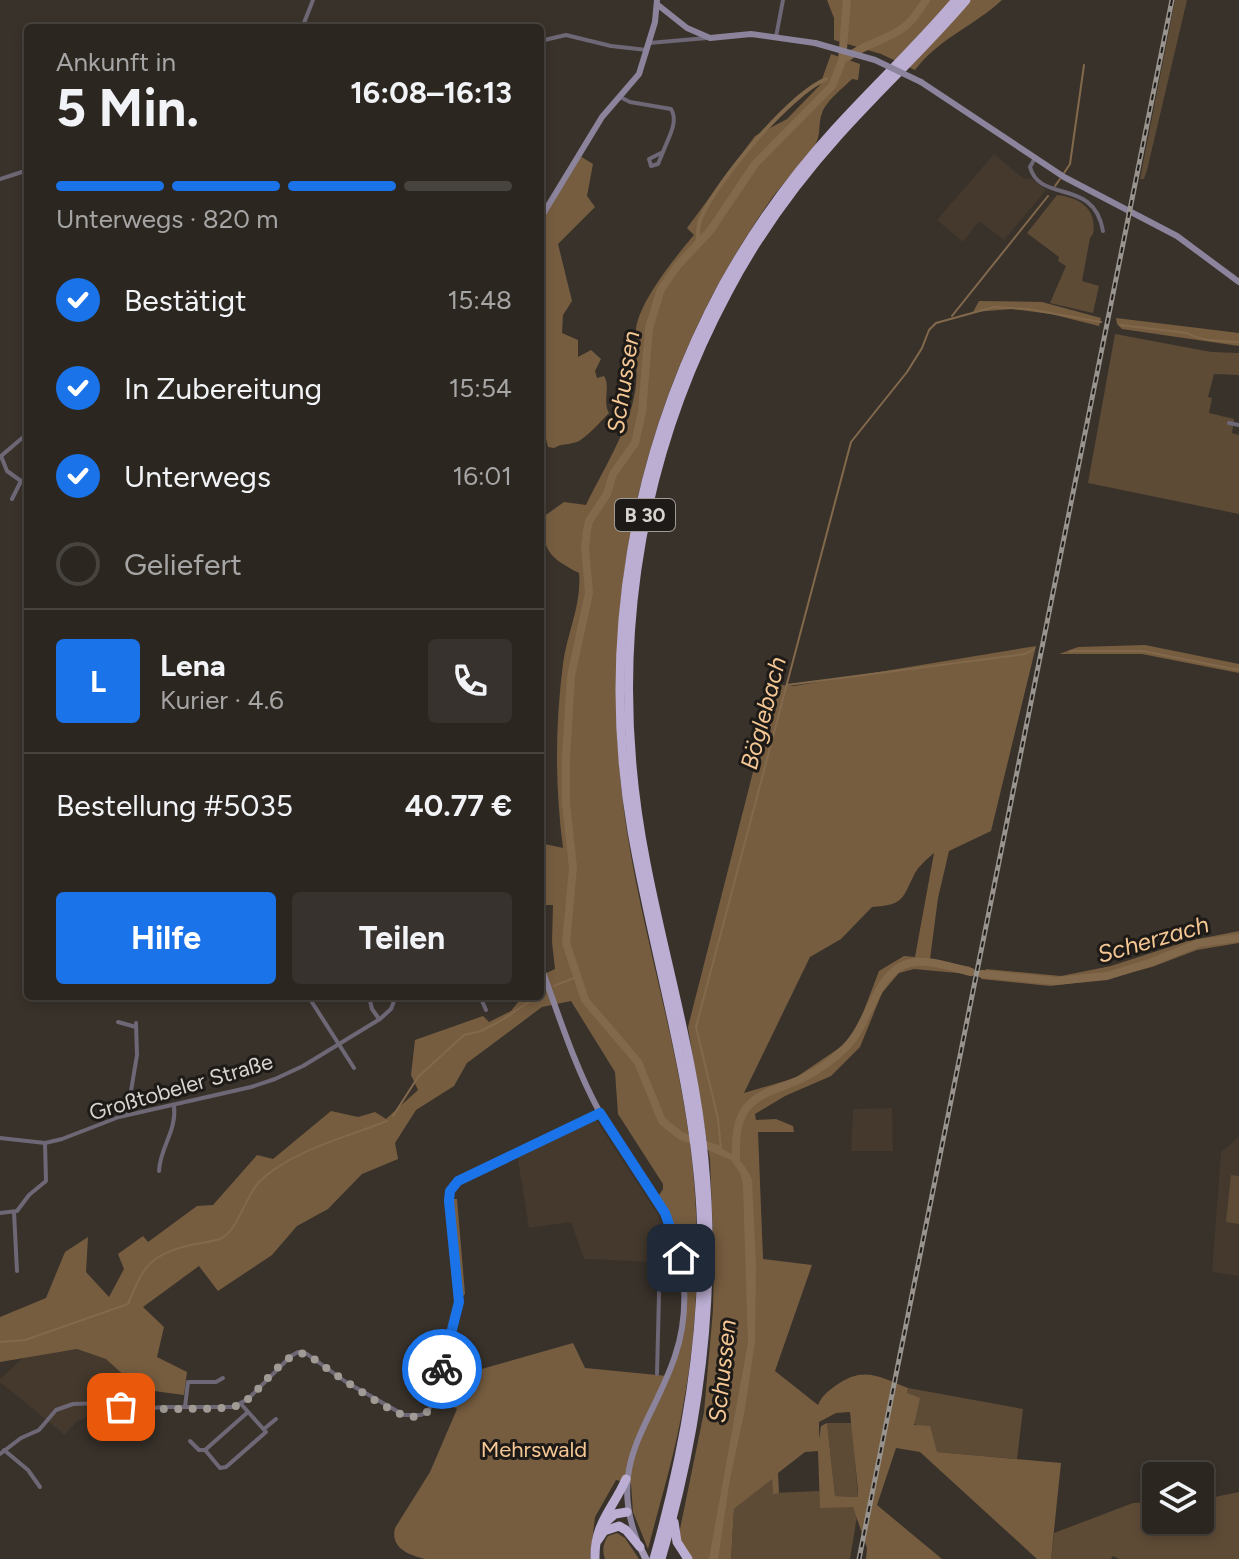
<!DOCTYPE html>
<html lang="de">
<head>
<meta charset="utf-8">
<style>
	body { margin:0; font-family:Figtree,sans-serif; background:#37322d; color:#f1f3f6; height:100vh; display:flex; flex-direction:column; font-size:30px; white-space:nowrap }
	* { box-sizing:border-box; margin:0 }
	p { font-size:26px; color:#a6a5a5 }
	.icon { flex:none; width:44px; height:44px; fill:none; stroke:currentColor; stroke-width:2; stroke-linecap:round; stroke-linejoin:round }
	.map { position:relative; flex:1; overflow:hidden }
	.drawer { position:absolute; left:24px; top:24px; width:520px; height:976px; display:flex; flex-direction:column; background:#2b2620; border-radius:8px; box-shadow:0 4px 12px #0003,0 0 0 2px #47433e }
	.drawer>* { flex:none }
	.fabs { position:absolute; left:1142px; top:1462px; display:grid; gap:16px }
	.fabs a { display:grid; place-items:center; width:72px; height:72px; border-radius:8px; background:#2b2620; box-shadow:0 4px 12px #0003,0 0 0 2px #47433e; font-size:40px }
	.pin { position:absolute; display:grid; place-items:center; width:68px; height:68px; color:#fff; margin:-34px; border-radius:16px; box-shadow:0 4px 12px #0006 }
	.courier { position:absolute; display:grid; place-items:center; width:80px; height:80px; margin:-40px; border:6px solid #1a73e8; border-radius:50%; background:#fff; color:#222; box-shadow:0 2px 10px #0007 }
	.overview em { font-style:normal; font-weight:700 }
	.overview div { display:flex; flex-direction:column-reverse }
	.overview { display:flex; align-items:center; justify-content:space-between; height:136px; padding:0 32px }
	h1 { font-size:52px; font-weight:700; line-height:60px }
	.bar { display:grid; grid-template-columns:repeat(4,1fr); gap:12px 8px; align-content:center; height:96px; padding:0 32px }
	.bar i { height:10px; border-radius:6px; background:#47433e }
	.bar .active { background:#1a73e8 }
	.bar p { grid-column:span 4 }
	.line { display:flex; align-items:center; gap:20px; padding:0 32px; border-top:2px solid #47433e }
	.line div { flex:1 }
	.round { display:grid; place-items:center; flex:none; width:84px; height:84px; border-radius:8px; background:#37322d }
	ol { padding:0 32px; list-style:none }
	li { display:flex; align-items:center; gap:24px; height:88px }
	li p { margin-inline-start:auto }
	li .icon { padding:8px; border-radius:50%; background:#1a73e8; color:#fff; stroke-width:4 }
	li:last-child { color:#a6a5a5 }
	li i { width:44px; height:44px; border:4px solid #47433e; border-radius:50% }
	.primary-button { display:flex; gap:16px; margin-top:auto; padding:16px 32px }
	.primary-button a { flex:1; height:92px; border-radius:8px; background:#1a73e8; color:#fff; font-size:32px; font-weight:700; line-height:92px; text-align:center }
	.primary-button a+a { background:#37322d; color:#f1f3f6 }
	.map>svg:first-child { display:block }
</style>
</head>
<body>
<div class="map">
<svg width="1239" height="1559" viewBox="0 0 1239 1559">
	<rect width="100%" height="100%" fill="#39322b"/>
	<g fill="#44392c">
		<path d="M994 154 1024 179 1031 178 1046 190 1004 240 979 221 963 242 937 220Z"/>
		<path d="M892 1108 893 1151H851L853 1109Z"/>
		<path d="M587 1120H596L658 1215 664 1240 657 1237 655 1262 584 1259 571 1222 529 1228 517 1154Z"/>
		<path d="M1239 1137V1276L1212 1272 1221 1152Z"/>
		<path d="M77 1349 106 1358 133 1384 114 1404 76 1422 65 1435 0 1382V1379L23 1358Z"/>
	</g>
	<g fill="#5e4b36">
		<path d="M1175 0H1187L1147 170 1144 179H1140Z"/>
		<path d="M1057 195C1081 198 1097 209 1093 234L1090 238 1082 281 1099 286 1093 313 1050 303 1066 266 1058 261 1059 257 1027 233Z"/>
		<path d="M1115 334 1211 352 1239 353V375L1214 374 1208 397 1212 398 1209 413 1234 419 1232 433 1239 435V514L1088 483Z"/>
		<path d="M1231 1175 1239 1176V1224L1226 1222Z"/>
		<path d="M908 1388 1023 1409 1017 1459 937 1452C922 1435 901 1412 908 1388Z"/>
		<path d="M827 1423H852L858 1497 835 1496Z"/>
		<path d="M772 1478 773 1493 819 1491 853 1507 857 1516 850 1559H731L734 1509Z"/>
		<path d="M1239 1492V1559H1119L1113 1556 1111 1559H1051L1054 1533 1133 1503 1156 1502V1520H1200V1500Z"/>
	</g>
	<g fill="#765d40" fill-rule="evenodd">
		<path d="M827 0H1002C974 26 938 39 915 70L881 54 834 40V18Z"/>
		<path d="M831 54 860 64 858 80 852 79C843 88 826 101 822 113 818 123 821 134 816 143 803 163 786 179 772 198 753 225 735 254 719 283 627 452 598 642 627 832 647 959 691 1083 696 1213 699 1277 695 1343 683 1406 675 1454 660 1502 648 1549L633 1512 631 1484 616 1480 595 1517 590 1559H425C409 1555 390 1548 395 1528L430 1472 457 1409 440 1399 441 1395 471 1372 573 1343 585 1368 667 1376 683 1321 681 1258 657 1198 663 1189V1184L618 1114 615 1072 571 1001 542 1007 467 1063 454 1086 416 1110 395 1143 398 1159 362 1174 328 1209 297 1226 272 1255 218 1291 199 1266 143 1307 164 1327 157 1357 187 1372 184 1395 139 1389 106 1359 77 1349 0 1362V1317L46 1298 65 1252 88 1237 86 1272 109 1297 124 1269 118 1254 143 1236 148 1242 197 1206 213 1205 257 1155 273 1159 331 1111 358 1117 375 1112 386 1119 418 1090 411 1075 415 1040 483 1016 489 1022 511 1011 523 996H540V976L555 969 552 942 553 905H540V843L563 848C555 787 555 725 563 664 567 633 582 604 579 573 550 558 542 551 543 517L564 502 586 505C601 474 628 430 634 397 639 376 635 351 636 329 639 302 676 256 694 235L687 228 755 136 787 119 820 85Z"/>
		<path d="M580 156 593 164 587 196 595 207 558 244 572 301 563 315 562 333 578 340V357L591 350 601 359 595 371 597 378 604 376C611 387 602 401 609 413 599 423 591 433 579 441 571 445 562 443 554 448L548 447 546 439 540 436V219Z"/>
		<path d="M979 301 1042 302 1101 318 1099 326 1051 314 1013 309 973 312Z"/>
		<path d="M1116 318 1239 333V346L1122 329 1117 324Z"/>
		<path d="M1145 645 1239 664V673L1142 654H1059L1078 647Z"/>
		<path d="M1036 646 991 831 949 851 938 898 930 959 971 967 968 974 914 969 899 973 882 993 860 1047 831 1076 785 1096 755 1114 756 1120 776 1119 793 1126 794 1132H758L763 1259 812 1265 775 1371 818 1405C822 1396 827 1392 835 1386 864 1365 879 1377 908 1388L907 1393 920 1398 914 1425 930 1426 937 1452 1061 1463 1051 1559H1037L920 1452 896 1448 877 1505 942 1559H866L867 1548 853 1507 820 1508 818 1451 805 1452 778 1473 779 1493 773 1494 772 1479 734 1509 731 1559H687V1549L680 1542 679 1534 704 1412 713 1310 714 1263 710 1160 688 1027 766 721 768 700 778 685 794 686ZM934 853 915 957 904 956 879 971 858 1026 848 1042 795 1078 744 1093 810 957 841 939 872 907C904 905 902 899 915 873 919 866 927 859 934 853ZM850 1412 858 1490V1497L835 1496 827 1423 821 1426 819 1439V1422L836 1413Z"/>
		<path d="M1239 931V943L1197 950 1152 967 1107 979 1050 986 981 979 986 969 1061 976 1111 966 1188 941Z"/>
		<path d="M452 1199H457L465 1294 462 1297Z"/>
		<path d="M617 1533 625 1538 639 1559H605C602 1551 603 1543 608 1536Z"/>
	</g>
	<path fill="#83694c" d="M709 1143C729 1151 744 1159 752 1180L756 1265 755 1341 745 1409 730 1479 718 1559H709L748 1342 743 1185 740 1173 731 1160 710 1151Z"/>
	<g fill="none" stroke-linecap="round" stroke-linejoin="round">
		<g stroke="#83694c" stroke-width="2">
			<path d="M1064 173 1070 164 1084 65"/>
			<path d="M1055 186 1060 179"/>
			<path d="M952 316 1048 196"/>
			<path d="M1120 325 1187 333C1201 341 1222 341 1239 342"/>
			<path d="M1070 651H1143L1239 670"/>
			<path d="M787 685 1025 654 1034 649"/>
			<path d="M554 986 576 977"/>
			<path d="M540 994 545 991"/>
			<path d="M393 1116 418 1077 464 1035 481 1031 502 1020 538 996"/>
			<path d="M721 1149 718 1119 696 1027 851 442 907 372 922 348 929 330 936 323 994 307 1028 309 1101 322"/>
			<path d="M0 1342 25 1340 128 1304C143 1267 150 1254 191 1245 201 1243 213 1242 222 1238 237 1231 246 1196 259 1182 290 1151 347 1137 387 1121"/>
		</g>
		<path stroke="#83694c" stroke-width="4" d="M698 243C698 235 697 226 701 218 716 182 790 94 826 79"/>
		<g stroke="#83694c" stroke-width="8">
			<path d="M848 57C864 44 884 41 900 30 912 23 918 11 926 0"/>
			<path d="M982 974 1056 981 1107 976 1152 962 1199 943 1239 938"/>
			<path d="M717 1149 681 1136 662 1121 638 1062 585 1000 566 943 573 868 566 803V758L571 676 589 593 585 547 587 530 589 521 607 494 613 474 635 443 642 412 649 328 661 289 678 265 710 231 755 164 832 86 842 61 847 0"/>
			<path d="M736 1160C736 1139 735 1118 751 1103 764 1091 786 1086 801 1079 818 1071 832 1061 846 1047 867 1027 874 982 900 967 921 955 950 967 971 972"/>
		</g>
		<g stroke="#6d6776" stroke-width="4">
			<path d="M302 28 313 0"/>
			<path d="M776 37 783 0"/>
			<path d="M540 41 566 35 611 46 647 50"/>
			<path d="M649 43 707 38"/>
			<path d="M620 97 630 102 671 109C679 122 668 138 663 152L649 159 651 166 658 164 663 152"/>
			<path d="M1035 158 1030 167C1040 204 1094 177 1103 231"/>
			<path d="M0 179 28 170"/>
			<path d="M1229 423 1239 425"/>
			<path d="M1 456 7 471 21 481 12 499"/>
			<path d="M0 457 28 433"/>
			<path d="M308 996 354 1068"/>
			<path d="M369 996 372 1009 379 1019"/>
			<path d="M480 996 486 1010"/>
			<path d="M118 1022 136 1027"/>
			<path d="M127 1115 137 1055 136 1023"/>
			<path d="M0 1138 45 1143 62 1139 119 1117 251 1087 275 1079 303 1066 380 1019 391 1009 396 996"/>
			<path d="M159 1171C160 1147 177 1131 174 1106"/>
			<path d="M14 1212 17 1271"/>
			<path d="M0 1213 17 1211 29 1195 46 1181 45 1143"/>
			<path d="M657 1374 660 1256 664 1246 676 1242"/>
			<path d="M241 1404 266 1432 226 1467 220 1468 205 1450 248 1412"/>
			<path d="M185 1407 188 1382H216L223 1378"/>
			<path d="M264 1429 276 1419"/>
			<path d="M190 1441 199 1450H205"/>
			<path d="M4 1450 28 1470 40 1487"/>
			<path d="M0 1454 21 1438 39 1430 56 1410 73 1404 104 1403 137 1410 162 1407H233L248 1399 291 1356 298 1352 307 1354 346 1382 404 1415H421L428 1411 435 1399 458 1309 457 1273 449 1201 452 1187 458 1181 600 1113"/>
		</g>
		<g stroke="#8c849c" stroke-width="6">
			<path d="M658 5 687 28 710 38 751 34 815 43"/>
			<path d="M921 82 1064 177 1177 236 1239 282"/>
			<path d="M540 219 602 117 639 74 655 22 657 0"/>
			<path d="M540 964C558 1013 574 1065 599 1111 629 1164 675 1209 683 1272 686 1300 684 1330 675 1356 652 1425 607 1462 637 1540"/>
		</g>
		<path stroke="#a59ab8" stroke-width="7" d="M640 1547 646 1559"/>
		<g stroke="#bbaed2" stroke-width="9">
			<path d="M606 1522 615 1514 627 1512"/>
			<path d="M674 1522 677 1542 688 1559"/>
			<path d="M598 1540 604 1531 619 1526 626 1530 640 1547"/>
			<path d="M595 1559C594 1523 613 1509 626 1479"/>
			<path d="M654 1559C686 1446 707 1329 701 1211 694 1081 654 958 632 831 600 644 633 452 723 285 754 229 792 176 835 129 875 85 918 45 956 0"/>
			<path d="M661 1559C699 1429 717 1296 704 1160 695 1060 665 962 646 863 607 667 633 469 728 292 758 235 796 183 839 135 880 89 926 47 966 0"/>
		</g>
		<defs>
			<path id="rail" d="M859 1559 1172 0"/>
		</defs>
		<use href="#rail" stroke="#98938d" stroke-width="5"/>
		<use href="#rail" stroke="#1d1a17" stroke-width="2" stroke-dasharray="6" stroke-linecap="butt"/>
		<path stroke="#8c849c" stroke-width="6" d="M815 43 875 60 921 82"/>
	</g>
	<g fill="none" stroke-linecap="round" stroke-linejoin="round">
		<path stroke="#a09b95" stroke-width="8" stroke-dasharray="0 14.4" d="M121 1407 137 1410C159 1407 227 1412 241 1404 261 1393 284 1348 307 1354 326 1368 390 1414 410 1417 417 1417 424 1415 428 1411 438 1401 439 1382 442 1369"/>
		<path stroke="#1a73e8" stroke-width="10" d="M442 1369 459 1302 449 1201 450 1191 458 1181 600 1113 665 1213 681 1258"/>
	</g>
	<g text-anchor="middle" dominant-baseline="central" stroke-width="6" stroke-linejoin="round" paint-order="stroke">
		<rect fill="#1d1a17" stroke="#9f9c97" stroke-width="2" x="615" y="499" width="60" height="32" rx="6"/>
		<g font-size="20" font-weight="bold" fill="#d7d3ce">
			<text x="645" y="515">B 30</text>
		</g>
		<g font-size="22" fill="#d7d3ce" stroke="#1d1a17">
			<text transform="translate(181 1087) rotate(-16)">Großtobeler Straße</text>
		</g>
		<g font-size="22" fill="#f4c794" stroke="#1d1a17">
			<text x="534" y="1449">Mehrswald</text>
		</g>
		<g font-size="24" font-style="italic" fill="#f4c794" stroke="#1d1a17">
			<text transform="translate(623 382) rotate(-81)">Schussen</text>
			<text transform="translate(763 713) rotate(-75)">Böglebach</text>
			<text transform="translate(1153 939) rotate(-16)">Scherzach</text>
			<text transform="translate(722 1371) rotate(-84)">Schussen</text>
		</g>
	</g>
</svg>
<div class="fabs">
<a><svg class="icon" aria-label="layers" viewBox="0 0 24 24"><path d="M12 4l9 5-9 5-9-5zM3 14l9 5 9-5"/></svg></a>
</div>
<div class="pin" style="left:121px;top:1407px;background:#ea580c"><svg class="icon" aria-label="bag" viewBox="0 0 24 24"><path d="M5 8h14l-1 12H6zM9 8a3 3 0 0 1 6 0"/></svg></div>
<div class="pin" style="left:681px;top:1258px;background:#1f2937"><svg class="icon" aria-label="home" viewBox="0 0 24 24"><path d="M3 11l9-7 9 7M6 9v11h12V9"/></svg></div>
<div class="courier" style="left:442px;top:1369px"><svg class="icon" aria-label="bike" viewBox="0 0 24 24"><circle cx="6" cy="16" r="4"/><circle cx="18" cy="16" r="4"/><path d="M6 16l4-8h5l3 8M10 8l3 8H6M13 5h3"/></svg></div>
<section class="drawer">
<div class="overview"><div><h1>5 Min.</h1><p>Ankunft in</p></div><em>16:08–16:13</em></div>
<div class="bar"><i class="active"></i><i class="active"></i><i class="active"></i><i></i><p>Unterwegs · 820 m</p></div>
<ol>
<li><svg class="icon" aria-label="check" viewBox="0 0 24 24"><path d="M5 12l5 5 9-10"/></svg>Bestätigt<p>15:48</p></li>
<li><svg class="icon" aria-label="check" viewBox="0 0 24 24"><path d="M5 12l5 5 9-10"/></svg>In Zubereitung<p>15:54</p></li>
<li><svg class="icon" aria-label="check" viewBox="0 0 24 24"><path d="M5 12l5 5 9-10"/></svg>Unterwegs<p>16:01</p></li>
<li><i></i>Geliefert</li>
</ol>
<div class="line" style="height:144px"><b class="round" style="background:#1a73e8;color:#fff">L</b><div><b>Lena</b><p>Kurier · 4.6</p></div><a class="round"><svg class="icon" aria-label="phone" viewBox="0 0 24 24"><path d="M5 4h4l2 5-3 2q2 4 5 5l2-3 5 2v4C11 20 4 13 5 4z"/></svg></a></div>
<div class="line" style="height:104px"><div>Bestellung #5035</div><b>40.77 €</b></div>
<div class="primary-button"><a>Hilfe</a><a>Teilen</a></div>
</section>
</div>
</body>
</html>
